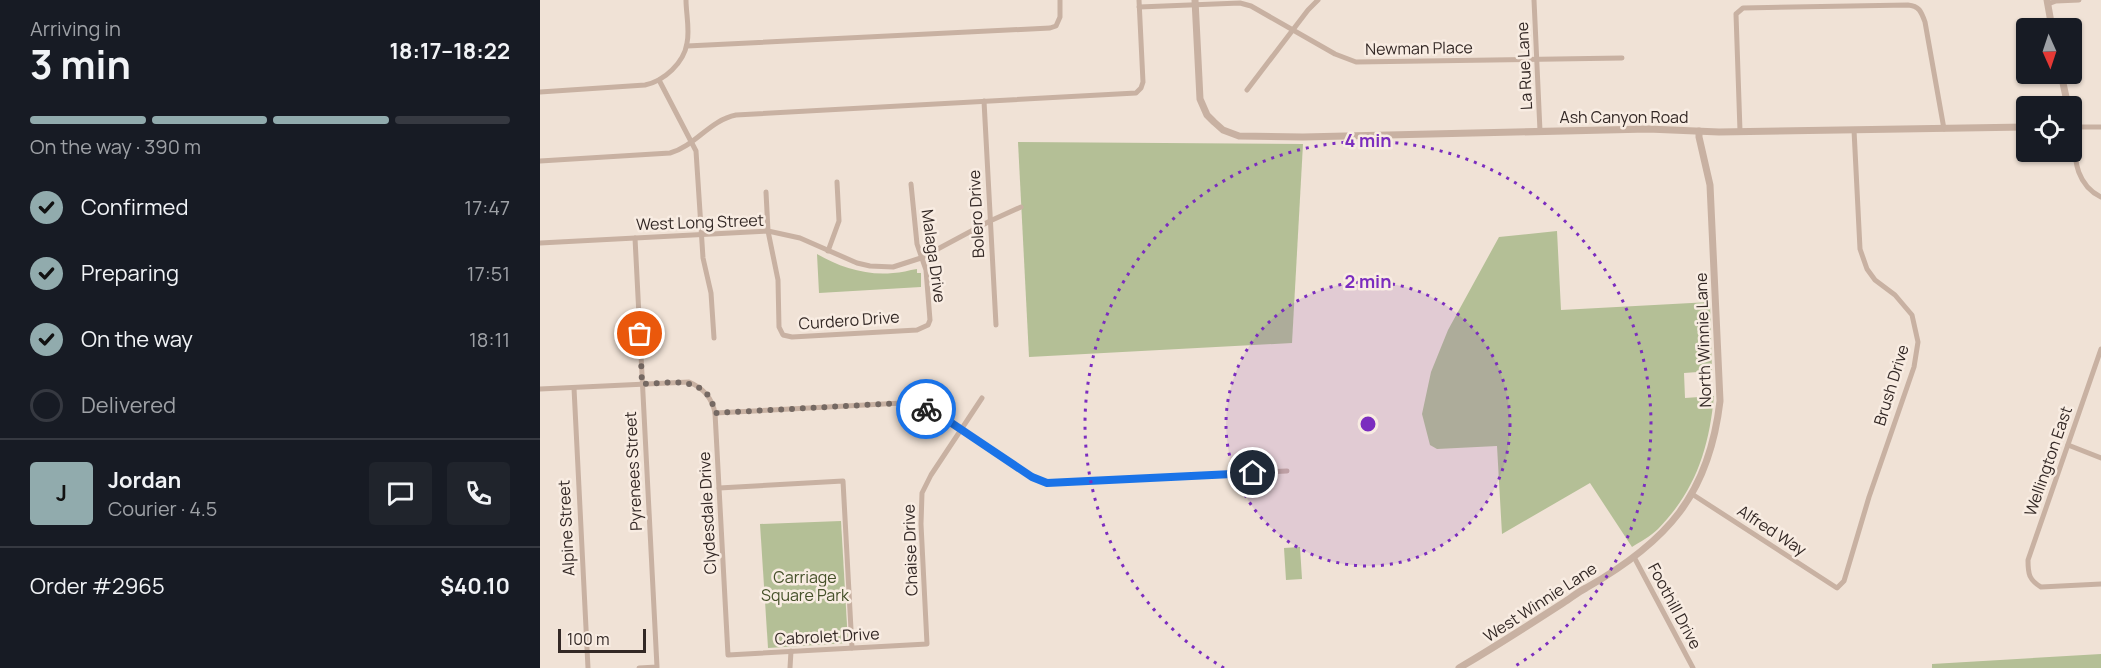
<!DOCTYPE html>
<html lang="en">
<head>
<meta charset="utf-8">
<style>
	body { margin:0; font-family:Manrope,sans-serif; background:#20242c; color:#f1f3f6; height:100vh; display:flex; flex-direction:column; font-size:22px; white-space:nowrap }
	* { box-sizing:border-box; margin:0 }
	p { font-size:20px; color:#9ea1a6 }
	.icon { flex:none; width:33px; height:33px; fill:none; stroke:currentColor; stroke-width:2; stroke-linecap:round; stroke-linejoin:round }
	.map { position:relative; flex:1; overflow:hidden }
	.sheet { display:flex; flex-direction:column; background:#171b24; width:540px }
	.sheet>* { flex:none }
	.needle { width:39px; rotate:177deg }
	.tools { position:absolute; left:1476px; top:18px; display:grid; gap:12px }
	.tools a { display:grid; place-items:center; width:66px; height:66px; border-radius:6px; background:#171b24; box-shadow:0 2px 4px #0004; font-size:30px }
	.scale { position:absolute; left:18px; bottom:15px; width:88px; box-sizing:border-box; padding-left:6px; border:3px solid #332825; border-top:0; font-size:16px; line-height:21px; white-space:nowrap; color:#332825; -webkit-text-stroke:4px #f8ece2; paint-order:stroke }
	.pin { position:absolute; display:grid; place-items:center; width:51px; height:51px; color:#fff; margin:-26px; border:3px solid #fff; border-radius:50%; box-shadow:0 2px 6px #0007 }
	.courier { position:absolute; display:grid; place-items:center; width:60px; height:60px; margin:-30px; border:4px solid #1a73e8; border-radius:50%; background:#fff; color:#222; box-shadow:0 2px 8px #0007 }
	.headline em { font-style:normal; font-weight:700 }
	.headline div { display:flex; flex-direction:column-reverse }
	.headline { display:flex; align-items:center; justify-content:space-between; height:102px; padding:0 30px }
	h1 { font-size:39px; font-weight:700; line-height:45px }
	.bar { display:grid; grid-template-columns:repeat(4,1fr); gap:9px 6px; align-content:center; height:72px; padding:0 30px }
	.bar i { height:8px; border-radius:4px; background:#363941 }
	.bar .current { background:#91abad }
	.bar p { grid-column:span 4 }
	.line { display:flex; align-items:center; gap:15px; padding:0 30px; border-top:2px solid #363941 }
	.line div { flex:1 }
	.round { display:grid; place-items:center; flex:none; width:63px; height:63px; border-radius:6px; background:#20242c }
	ol { padding:0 30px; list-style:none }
	li { display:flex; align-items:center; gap:18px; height:66px }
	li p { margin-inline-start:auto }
	li .icon { padding:6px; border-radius:50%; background:#91abad; color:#111; stroke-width:4 }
	li:last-child { color:#9ea1a6 }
	li i { width:33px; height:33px; border:3px solid #363941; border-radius:50% }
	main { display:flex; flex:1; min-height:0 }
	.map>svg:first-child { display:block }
</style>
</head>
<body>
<main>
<section class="sheet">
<div class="headline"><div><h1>3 min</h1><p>Arriving in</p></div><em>18:17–18:22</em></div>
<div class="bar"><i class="current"></i><i class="current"></i><i class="current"></i><i></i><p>On the way · 390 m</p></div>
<ol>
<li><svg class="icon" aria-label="check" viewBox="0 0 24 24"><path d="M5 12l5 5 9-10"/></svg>Confirmed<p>17:47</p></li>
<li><svg class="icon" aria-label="check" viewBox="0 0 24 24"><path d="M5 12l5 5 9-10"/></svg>Preparing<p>17:51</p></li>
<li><svg class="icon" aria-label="check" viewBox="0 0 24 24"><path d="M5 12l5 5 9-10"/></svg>On the way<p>18:11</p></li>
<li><i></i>Delivered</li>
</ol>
<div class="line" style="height:108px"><b class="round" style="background:#91abad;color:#111">J</b><div><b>Jordan</b><p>Courier · 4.5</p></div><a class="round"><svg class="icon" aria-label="chat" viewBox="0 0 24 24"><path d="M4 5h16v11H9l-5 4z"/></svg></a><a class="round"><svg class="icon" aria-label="phone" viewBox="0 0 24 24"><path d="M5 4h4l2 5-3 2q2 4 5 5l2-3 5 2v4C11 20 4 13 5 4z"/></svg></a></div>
<div class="line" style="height:78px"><div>Order #2965</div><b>$40.10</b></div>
</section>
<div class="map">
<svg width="1561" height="668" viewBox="0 0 1561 668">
	<rect width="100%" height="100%" fill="#f0e2d6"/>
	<g fill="#b4bf96">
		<path d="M478 142 763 144 752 343 489 357Z"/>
		<path d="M1017 231 1021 310 1170 302 1172 371 1144 373 1145 398 1174 396C1169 448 1156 490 1118 529 1111 536 1100 542 1092 547L1050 483 962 534 957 446 897 449 890 445 882 414 891 372 908 330 959 237Z"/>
		<path d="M277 254C299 267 327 276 353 273 361 273 369 270 377 269V273H381V287L279 293Z"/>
		<path d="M301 521 308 643 228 648 220 524Z"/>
		<path d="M760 547 762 579 746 580 744 548Z"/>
		<path d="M1561 654V668H1392V664Z"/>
	</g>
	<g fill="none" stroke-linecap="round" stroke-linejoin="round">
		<g stroke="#c8b1a2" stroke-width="5">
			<path d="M994 0 1000 131"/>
			<path d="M1508 4 1516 1 1539 0"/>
			<path d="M599 7 700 3 711 6 795 54 816 62 1082 58"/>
			<path d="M147 46 510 28 516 26 520 17V0"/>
			<path d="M119 80 156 151 163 258 171 293 174 338"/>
			<path d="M707 90 768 10 778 0"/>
			<path d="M0 92 105 85C124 81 144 63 147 43 150 30 146 13 146 0"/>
			<path d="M444 101 456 325"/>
			<path d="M1561 127H1532C1535 154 1533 183 1561 197"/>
			<path d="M1200 131 1196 14 1203 8 1368 5C1379 6 1381 11 1385 22L1404 129"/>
			<path d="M0 161 130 153C155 146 170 120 196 115L596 93 601 88 603 82 599 0"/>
			<path d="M226 192 228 231 238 280 239 327 243 335 252 337 377 330 388 325 390 320 386 270 377 244 371 184"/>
			<path d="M95 238 117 667 99 668"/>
			<path d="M0 243 228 231 260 238 317 263 330 266 353 267 381 258 450 221 481 207"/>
			<path d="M288 251 299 221 297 182"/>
			<path d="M1561 349 1488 560C1488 574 1489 580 1501 587L1561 584"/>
			<path d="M34 388 48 668"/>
			<path d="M0 389 149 382C163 388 172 397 175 413L188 655 387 644 381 524 382 493 391 475 442 398"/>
			<path d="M175 413 362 403 375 404 392 411 492 477 507 483 747 471"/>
			<path d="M1528 445 1561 458"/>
			<path d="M179 488 303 481 312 648"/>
			<path d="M1152 494 1297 588 1304 581 1329 497 1374 367 1378 342 1372 315 1355 295 1335 280 1327 269 1320 249 1314 130"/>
			<path d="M1094 557 1153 668"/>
			<path d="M250 668 251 651"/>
		</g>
		<g stroke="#c8b1a2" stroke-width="7">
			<path d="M655 0 660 99 667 115 674 122 683 130 699 136 763 137 1108 129 1179 132 1486 127"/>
			<path d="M1507 0 1512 28"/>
			<path d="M1521 74 1528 106"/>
			<path d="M1532 126V127"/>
			<path d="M919 668C955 647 989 625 1023 603 1031 598 1038 592 1046 588 1127 542 1169 495 1180 401L1170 185 1159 137V131"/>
		</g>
	</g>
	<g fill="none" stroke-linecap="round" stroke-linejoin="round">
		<path stroke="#756963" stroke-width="6" stroke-dasharray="0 10.8" d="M100 334 102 384C132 383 168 374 175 413L362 403 386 409"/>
		<path stroke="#1a73e8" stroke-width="8" d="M386 409 410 422 492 477 507 483 713 473"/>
	</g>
	<circle cx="828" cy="424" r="142" fill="#7b2cbf" fill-opacity=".12"/>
	<g fill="none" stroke="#7b2cbf" stroke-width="3" stroke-dasharray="3 6">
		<circle cx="828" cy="424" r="142"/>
		<path d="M684 668A283 283 0 1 1 972 668"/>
	</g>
	<g text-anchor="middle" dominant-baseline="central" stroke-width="5" stroke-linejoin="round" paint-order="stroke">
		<g font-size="16" fill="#332825" stroke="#f8ece2">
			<text transform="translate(879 48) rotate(-1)">Newman Place</text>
			<text transform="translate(984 66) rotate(-93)">La Rue Lane</text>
			<text x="1084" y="117">Ash Canyon Road</text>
			<text transform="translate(436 214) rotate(-93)">Bolero Drive</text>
			<text transform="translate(160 222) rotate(-2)">West Long Street</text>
			<text transform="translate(394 256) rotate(82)">Malaga Drive</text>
			<text transform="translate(309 320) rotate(-4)">Curdero Drive</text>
			<text transform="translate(1163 340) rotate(-92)">North Winnie Lane</text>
			<text transform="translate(1351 385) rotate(-73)">Brush Drive</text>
			<text transform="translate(1508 461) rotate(-71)">Wellington East</text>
			<text transform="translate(93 471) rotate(-93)">Pyrenees Street</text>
			<text transform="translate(167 513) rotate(-93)">Clydesdale Drive</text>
			<text transform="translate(26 528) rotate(-93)">Alpine Street</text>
			<text transform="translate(1232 530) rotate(33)">Alfred Way</text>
			<text transform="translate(370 550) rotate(-92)">Chaise Drive</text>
			<text transform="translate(1000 602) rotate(-33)">West Winnie Lane</text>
			<text transform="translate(1135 606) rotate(62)">Foothill Drive</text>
			<text transform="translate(287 636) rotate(-3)">Cabrolet Drive</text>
		</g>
		<g font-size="16" fill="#455129" stroke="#f8ece2">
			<text x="265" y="577">Carriage<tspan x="265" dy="18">Square Park</tspan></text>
		</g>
	</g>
	<circle cx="828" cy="424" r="9" fill="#7b2cbf" stroke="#f8ece2" stroke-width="3"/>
	<g font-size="18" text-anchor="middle" font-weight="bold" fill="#7b2cbf" stroke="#f8ece2" stroke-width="5" stroke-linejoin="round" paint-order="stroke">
		<text x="828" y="147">4 min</text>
		<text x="828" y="288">2 min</text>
	</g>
</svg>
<div class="tools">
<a><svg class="needle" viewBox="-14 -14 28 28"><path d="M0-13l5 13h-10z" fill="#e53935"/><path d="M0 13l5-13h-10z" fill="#9ea1a6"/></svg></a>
<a><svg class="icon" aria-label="locate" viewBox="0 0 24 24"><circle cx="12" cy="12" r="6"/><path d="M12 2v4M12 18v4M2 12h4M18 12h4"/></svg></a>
</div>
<div class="scale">100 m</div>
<div class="pin" style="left:100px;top:334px;background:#ea580c"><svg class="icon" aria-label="bag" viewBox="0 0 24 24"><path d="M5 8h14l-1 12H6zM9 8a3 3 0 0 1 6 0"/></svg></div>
<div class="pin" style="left:713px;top:473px;background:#1f2937"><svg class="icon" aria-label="home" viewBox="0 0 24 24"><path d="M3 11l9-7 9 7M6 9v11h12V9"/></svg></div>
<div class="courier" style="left:386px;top:409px"><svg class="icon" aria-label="bike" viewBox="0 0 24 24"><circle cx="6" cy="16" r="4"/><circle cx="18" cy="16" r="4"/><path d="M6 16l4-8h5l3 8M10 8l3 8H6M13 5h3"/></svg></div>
</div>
</main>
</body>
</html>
